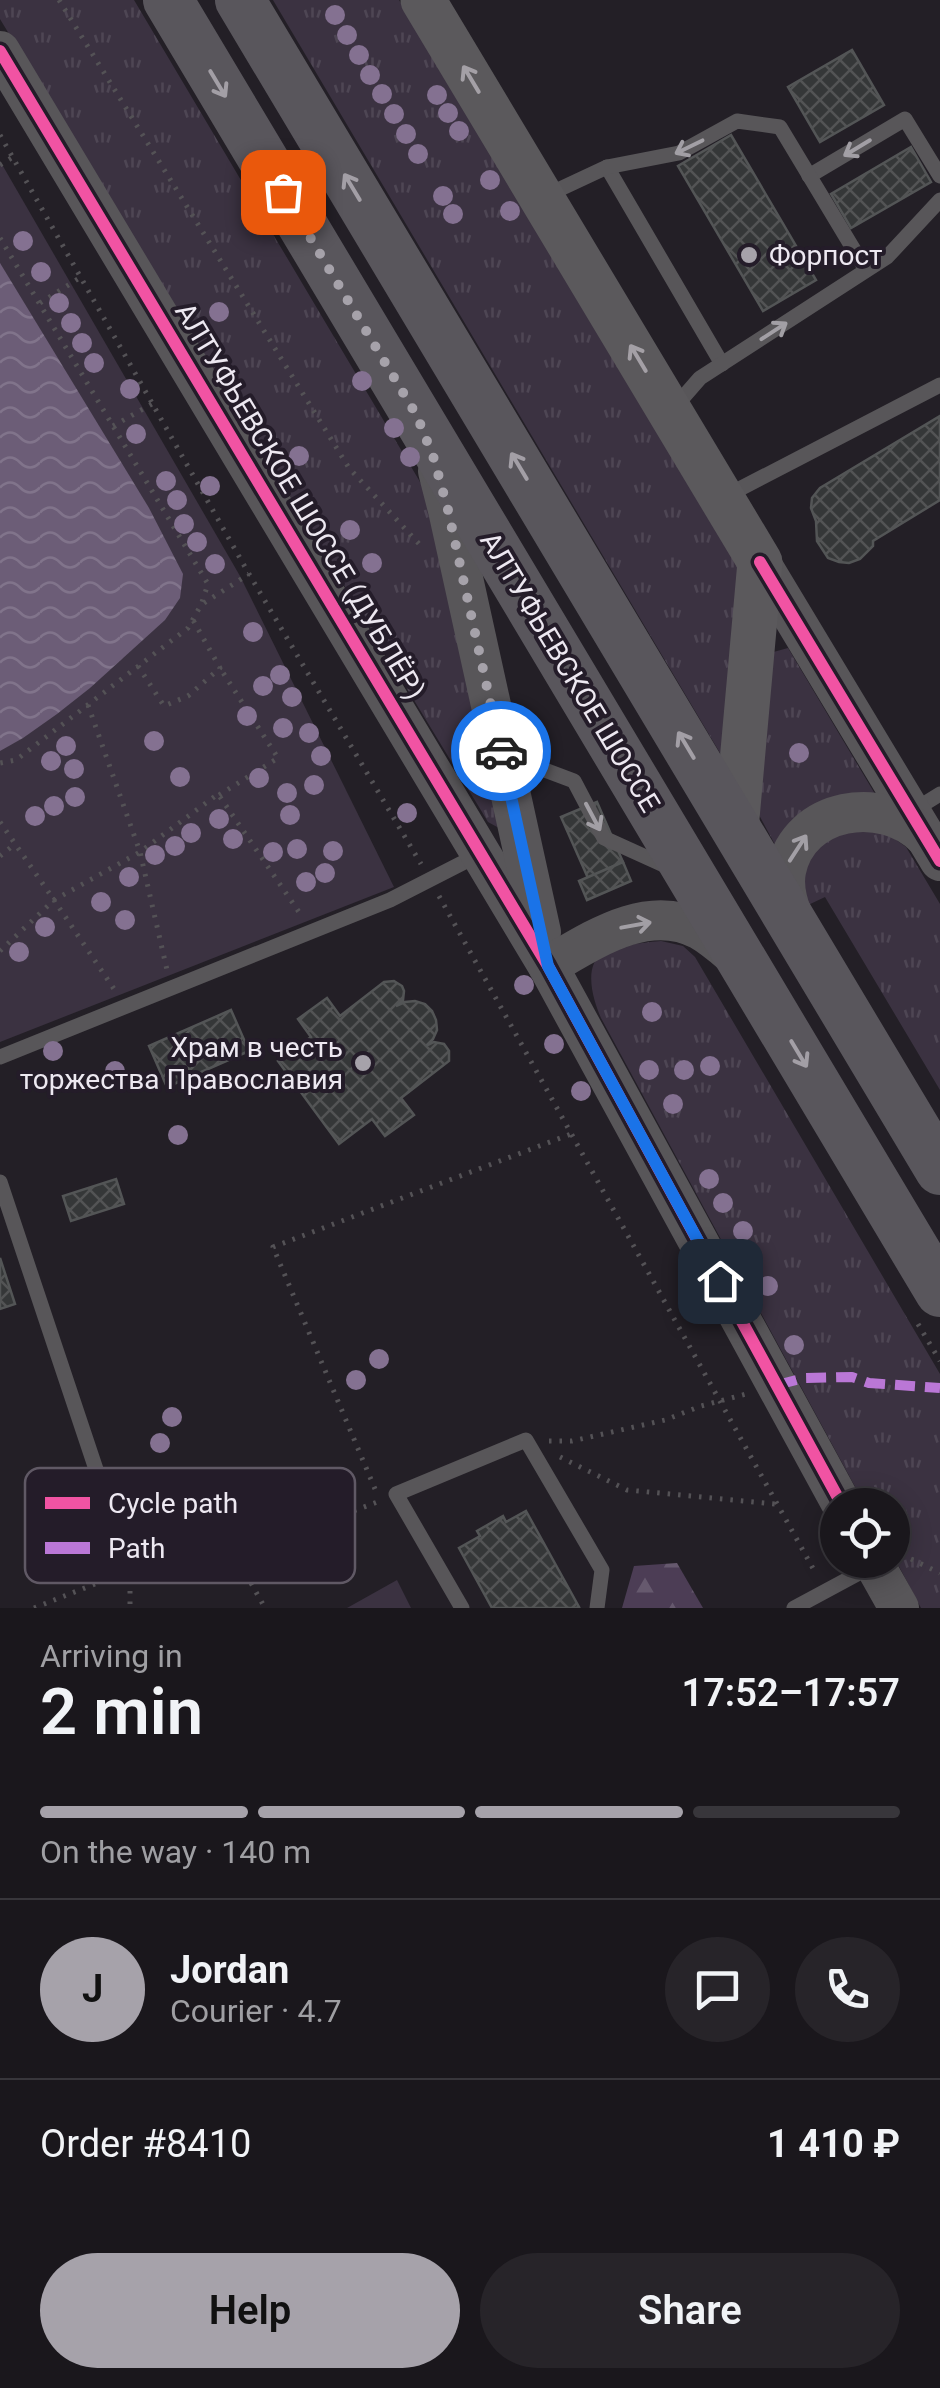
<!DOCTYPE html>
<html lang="en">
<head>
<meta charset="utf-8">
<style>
	body { margin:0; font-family:Roboto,sans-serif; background:#272429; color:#f1f3f6; height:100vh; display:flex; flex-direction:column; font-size:38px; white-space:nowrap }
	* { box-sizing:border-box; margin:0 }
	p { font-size:32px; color:#9f9fa3 }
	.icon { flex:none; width:55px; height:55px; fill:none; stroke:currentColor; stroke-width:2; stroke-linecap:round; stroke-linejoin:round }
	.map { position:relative; height:1608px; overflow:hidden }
	.sheet { display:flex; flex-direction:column; background:#1a171c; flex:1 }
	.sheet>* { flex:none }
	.fabs { position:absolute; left:820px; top:1488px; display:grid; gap:20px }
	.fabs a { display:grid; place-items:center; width:90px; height:90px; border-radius:50%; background:#1a171c; box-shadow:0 5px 25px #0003,0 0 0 2px #38363b; font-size:50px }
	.pin { position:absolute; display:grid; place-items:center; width:85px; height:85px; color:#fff; margin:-42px; border-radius:20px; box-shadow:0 5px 15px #0006 }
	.courier { position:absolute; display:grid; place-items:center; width:100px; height:100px; margin:-50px; border:8px solid #1a73e8; border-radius:50%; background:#fff; color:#222; box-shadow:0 2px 12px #0007 }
	.summary em { font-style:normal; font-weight:600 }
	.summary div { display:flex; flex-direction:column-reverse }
	.summary { display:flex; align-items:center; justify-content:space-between; height:170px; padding:0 40px }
	h1 { font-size:65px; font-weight:600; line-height:75px }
	.bar { display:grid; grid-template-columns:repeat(4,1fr); gap:15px 10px; align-content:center; height:120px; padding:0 40px }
	.bar i { height:12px; border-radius:8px; background:#38363b }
	.bar .active { background:#a6a2aa }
	.bar p { grid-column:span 4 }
	.line { display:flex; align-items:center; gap:25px; padding:0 40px; border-top:2px solid #38363b }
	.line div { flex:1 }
	.round { display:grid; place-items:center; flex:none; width:105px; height:105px; border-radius:52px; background:#272429 }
	.action { display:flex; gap:20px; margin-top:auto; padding:20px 40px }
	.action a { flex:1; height:115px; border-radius:60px; background:#a6a2aa; color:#111; font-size:40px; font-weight:600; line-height:115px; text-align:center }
	.action a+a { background:#272429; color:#f1f3f6 }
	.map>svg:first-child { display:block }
</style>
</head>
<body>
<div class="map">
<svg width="940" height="1608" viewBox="0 0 940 1608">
	<defs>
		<pattern id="grass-tufts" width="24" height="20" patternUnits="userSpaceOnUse" patternTransform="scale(2.5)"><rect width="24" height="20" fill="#3b3241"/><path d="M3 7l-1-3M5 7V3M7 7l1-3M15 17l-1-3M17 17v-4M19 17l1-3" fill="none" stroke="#4e4654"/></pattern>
		<pattern id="forest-firs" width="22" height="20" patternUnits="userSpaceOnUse" patternTransform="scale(2.5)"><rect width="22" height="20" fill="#4c3d55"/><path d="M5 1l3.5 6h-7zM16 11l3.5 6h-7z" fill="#66596e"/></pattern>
		<pattern id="water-waves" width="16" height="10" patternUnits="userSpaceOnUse" patternTransform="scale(2.5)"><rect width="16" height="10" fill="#6c5d77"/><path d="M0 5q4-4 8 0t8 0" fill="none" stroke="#81748b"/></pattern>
		<pattern id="building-cross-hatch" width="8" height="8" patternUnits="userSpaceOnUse" patternTransform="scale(2.5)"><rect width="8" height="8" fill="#353738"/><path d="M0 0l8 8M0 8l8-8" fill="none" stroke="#535455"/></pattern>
	</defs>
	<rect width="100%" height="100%" fill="#231f26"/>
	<g fill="url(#grass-tufts)">
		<path d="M0 0H134L429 497 499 828 488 822 482 812 0 19Z"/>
		<path d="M273 0H399L740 564 726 763Z"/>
		<path d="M788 648 878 799 779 852 758 813 770 653Z"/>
		<path d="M874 824 906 847 940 904V1090L825 897 808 905 800 884 817 841Z"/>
		<path d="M661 941 683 946 695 957 940 1374V1608H921L893 1555 892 1505H865L601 1018C593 1000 582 964 605 951 613 946 650 942 661 941Z"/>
	</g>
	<path fill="url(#forest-firs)" d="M677 1563 703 1608H622L634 1566Z"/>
	<g fill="#3b3241">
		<path d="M0 161 240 576 394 887 0 1042Z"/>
		<path d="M397 1580 411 1608H347Z"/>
	</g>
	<path fill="url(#water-waves)" d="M0 263 149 508 183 574 180 598 165 620 90 688 57 714 23 738 0 751Z"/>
	<g fill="url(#building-cross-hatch)" stroke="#535556" stroke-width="2.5">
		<path d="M852 50 884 105 820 142 788 87Z"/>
		<path d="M731 135 816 280 763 311 678 166Z"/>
		<path d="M911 147 931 182 851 228 831 194Z"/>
		<path d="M940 416V500L873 541V546L860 559 849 563 839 562 828 558 817 541 816 521 811 508 812 498 820 488Z"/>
		<path d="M597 802 623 862 588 878 561 817Z"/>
		<path d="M623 862 631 881 587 900 579 881Z"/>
		<path d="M394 981 402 986 404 991 403 1000 396 1006 405 1002 415 1001 425 1004 432 1011 436 1020 437 1030 433 1039 426 1046 434 1042 444 1044 449 1051V1061L401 1098 414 1115 385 1136 372 1119 339 1144 278 1061 311 1037 298 1019 327 998 340 1016 384 982Z"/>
		<path d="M231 1010 249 1051 167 1087 149 1046Z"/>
		<path d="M116 1179 124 1204 71 1221 63 1196Z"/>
		<path d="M0 1258 15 1304 0 1309Z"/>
		<path d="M526 1511 579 1607 576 1608H492L459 1548 480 1536 477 1531 503 1516 506 1522Z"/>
	</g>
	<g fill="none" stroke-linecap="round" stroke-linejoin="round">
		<g stroke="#545256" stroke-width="5" stroke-dasharray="2.5 8" stroke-linecap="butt">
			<path d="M59 0 349 468 421 546"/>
			<path d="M0 135 249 574 421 864"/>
			<path d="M0 165 13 157"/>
			<path d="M0 238 208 584 201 605 188 628 16 760 0 763"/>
			<path d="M40 303 81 277"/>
			<path d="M113 426 152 404"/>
			<path d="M204 603 249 574"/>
			<path d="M138 666 164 706 188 696 220 668 193 620"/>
			<path d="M88 705 140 852 167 970"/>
			<path d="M219 795 278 758 220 668"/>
			<path d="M0 822 54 900 140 852 218 794 301 915"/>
			<path d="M0 856 15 844"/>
			<path d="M439 896 815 1572"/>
			<path d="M0 951 54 900 114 989"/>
			<path d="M918 1324 940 1361"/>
			<path d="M549 1441H572L665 1420 701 1406 746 1394"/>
			<path d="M560 1457 627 1490 775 1504"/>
			<path d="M375 1489 273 1247 571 1134"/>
			<path d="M236 1555 380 1501"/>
			<path d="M911 1559 940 1573"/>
			<path d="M148 1564 224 1535 265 1608"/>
			<path d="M130 1591V1608"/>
			<path d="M34 1608 110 1578"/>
		</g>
		<g stroke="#585659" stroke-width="15">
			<path d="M607 167 722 364"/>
			<path d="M809 176 905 119 940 176"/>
			<path d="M545 196 607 167 679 153 737 121 780 127 866 270"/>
			<path d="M673 409 700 378 887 257 940 200"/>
			<path d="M726 496 940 385"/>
			<path d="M512 739 534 766 574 781 604 838 668 867"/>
			<path d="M911 812 940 794"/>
			<path d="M0 1057 390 900 478 855"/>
			<path d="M0 1182 130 1571"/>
			<path d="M462 1608 396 1494 526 1440 602 1570 597 1608"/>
			<path d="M794 1608 874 1565"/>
		</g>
		<g stroke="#585659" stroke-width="40">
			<path d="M0 51 548 966 842 1505"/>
			<path d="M438 471 448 510 541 932"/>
			<path d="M760 562 940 861"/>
			<path d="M793 917C787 902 783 887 786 871 799 807 883 794 925 837"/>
			<path d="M548 966C593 940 648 902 700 930 714 938 726 949 738 959"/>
			<path d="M872 1560 899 1608"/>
		</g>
		<path stroke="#5b595c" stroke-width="45" d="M423 0 760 562 736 829"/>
		<g stroke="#59565c" stroke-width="50">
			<path d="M168 0 940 1292"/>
			<path d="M240 0 940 1170"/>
		</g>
		<path stroke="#ba77d6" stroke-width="10" stroke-dasharray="20 10" stroke-linecap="butt" d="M777 1385 804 1378 852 1377 869 1383 940 1388"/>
		<defs>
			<g id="cycleway">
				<path d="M0 51 548 966 842 1505"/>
				<path d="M760 562 940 861"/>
			</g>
		</defs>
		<use href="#cycleway" stroke="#241c29" stroke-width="19"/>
		<use href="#cycleway" stroke="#f153a3" stroke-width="12"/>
	</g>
	<g fill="#847191">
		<circle cx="335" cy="15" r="10"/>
		<circle cx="347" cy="35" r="10"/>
		<circle cx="359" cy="55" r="10"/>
		<circle cx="370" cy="75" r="10"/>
		<circle cx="382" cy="94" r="10"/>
		<circle cx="437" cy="95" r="10"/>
		<circle cx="448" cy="113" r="10"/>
		<circle cx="394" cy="114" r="10"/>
		<circle cx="459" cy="131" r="10"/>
		<circle cx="406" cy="134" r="10"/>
		<circle cx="418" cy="154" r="10"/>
		<circle cx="490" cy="180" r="10"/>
		<circle cx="443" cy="196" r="10"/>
		<circle cx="510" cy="211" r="10"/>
		<circle cx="453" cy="214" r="10"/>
		<circle cx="23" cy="241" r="10"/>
		<circle cx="41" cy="272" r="10"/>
		<circle cx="59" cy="303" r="10"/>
		<circle cx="219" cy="312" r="10"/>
		<circle cx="71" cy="323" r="10"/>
		<circle cx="82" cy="343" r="10"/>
		<circle cx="94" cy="363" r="10"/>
		<circle cx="362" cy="381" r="10"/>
		<circle cx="130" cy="389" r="10"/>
		<circle cx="394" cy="428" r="10"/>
		<circle cx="136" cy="434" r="10"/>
		<circle cx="299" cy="456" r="10"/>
		<circle cx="410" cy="457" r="10"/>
		<circle cx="166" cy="481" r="10"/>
		<circle cx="210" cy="486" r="10"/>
		<circle cx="177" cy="500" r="10"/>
		<circle cx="184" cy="524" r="10"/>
		<circle cx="350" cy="530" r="10"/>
		<circle cx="197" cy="542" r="10"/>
		<circle cx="372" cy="563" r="10"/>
		<circle cx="215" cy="564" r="10"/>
		<circle cx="253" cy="632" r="10"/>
		<circle cx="280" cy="675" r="10"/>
		<circle cx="263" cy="686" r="10"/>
		<circle cx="292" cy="697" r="10"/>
		<circle cx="247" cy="716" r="10"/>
		<circle cx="283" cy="728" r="10"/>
		<circle cx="309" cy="733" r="10"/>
		<circle cx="154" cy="741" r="10"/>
		<circle cx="66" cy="746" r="10"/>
		<circle cx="799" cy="753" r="10"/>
		<circle cx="321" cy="756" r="10"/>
		<circle cx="51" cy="761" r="10"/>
		<circle cx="74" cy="769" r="10"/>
		<circle cx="180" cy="777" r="10"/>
		<circle cx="259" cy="778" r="10"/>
		<circle cx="314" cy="785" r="10"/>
		<circle cx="287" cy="793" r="10"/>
		<circle cx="75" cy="797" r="10"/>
		<circle cx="54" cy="806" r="10"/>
		<circle cx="407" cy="813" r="10"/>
		<circle cx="290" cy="815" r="10"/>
		<circle cx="35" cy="816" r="10"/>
		<circle cx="219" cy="819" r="10"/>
		<circle cx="191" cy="833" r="10"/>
		<circle cx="233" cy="839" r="10"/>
		<circle cx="175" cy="846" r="10"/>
		<circle cx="297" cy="849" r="10"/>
		<circle cx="333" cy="851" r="10"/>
		<circle cx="273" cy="852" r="10"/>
		<circle cx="155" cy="855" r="10"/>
		<circle cx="325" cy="873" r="10"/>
		<circle cx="129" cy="877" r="10"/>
		<circle cx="306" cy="882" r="10"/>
		<circle cx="101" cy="902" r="10"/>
		<circle cx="125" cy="920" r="10"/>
		<circle cx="45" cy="927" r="10"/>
		<circle cx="19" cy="952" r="10"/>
		<circle cx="524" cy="985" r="10"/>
		<circle cx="652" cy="1012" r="10"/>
		<circle cx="554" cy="1044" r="10"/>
		<circle cx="53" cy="1051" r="10"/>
		<circle cx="710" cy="1066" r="10"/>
		<circle cx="649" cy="1070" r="10"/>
		<circle cx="684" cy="1070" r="10"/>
		<circle cx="115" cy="1071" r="10"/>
		<circle cx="581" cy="1091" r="10"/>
		<circle cx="673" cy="1104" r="10"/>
		<circle cx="178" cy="1135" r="10"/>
		<circle cx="709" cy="1179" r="10"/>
		<circle cx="723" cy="1203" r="10"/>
		<circle cx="743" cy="1231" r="10"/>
		<circle cx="768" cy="1286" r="10"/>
		<circle cx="794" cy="1345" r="10"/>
		<circle cx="379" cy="1359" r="10"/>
		<circle cx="356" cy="1380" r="10"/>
		<circle cx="172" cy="1417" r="10"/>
		<circle cx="160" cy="1443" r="10"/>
	</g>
	<defs><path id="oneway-shaft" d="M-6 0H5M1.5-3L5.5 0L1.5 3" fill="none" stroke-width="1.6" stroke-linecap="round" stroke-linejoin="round" transform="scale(2.5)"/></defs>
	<g stroke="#a4a0a6">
		<use href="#oneway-shaft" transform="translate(471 79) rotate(-121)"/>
		<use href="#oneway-shaft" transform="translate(638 358) rotate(-121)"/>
	</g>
	<g stroke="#a39fa6">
		<use href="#oneway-shaft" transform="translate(218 84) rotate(59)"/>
		<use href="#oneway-shaft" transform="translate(352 187) rotate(-121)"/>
		<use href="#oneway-shaft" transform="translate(519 466) rotate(-121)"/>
		<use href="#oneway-shaft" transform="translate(686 745) rotate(-121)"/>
		<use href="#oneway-shaft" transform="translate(799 1054) rotate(59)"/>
	</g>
	<g stroke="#a29fa5">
		<use href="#oneway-shaft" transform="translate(689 147) rotate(154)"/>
		<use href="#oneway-shaft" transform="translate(857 148) rotate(149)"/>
		<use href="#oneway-shaft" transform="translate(774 331) rotate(-33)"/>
		<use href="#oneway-shaft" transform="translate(593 817) rotate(62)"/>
		<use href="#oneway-shaft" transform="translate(798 848) rotate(-57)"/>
		<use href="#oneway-shaft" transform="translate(636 925) rotate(-10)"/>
	</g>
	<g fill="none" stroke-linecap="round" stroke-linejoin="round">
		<path stroke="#a6a2aa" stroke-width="10" stroke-dasharray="0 18" d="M283 192 417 416 434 459 448 510 501 751"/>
		<path stroke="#1a73e8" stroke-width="12" d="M501 751 548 966 720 1281"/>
	</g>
	<g fill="#a6a2aa" stroke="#241c29" stroke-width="4">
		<circle cx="749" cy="255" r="10"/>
		<circle cx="363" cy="1063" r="10"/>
	</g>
	<g text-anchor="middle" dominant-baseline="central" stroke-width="8" stroke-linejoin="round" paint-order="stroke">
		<g font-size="28" fill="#ede8f1" stroke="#241c29" text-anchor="start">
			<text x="769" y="255">Форпост</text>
			<text x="343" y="1047" text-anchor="end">Храм в честь<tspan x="343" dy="32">торжества Православия</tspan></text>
		</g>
		<g font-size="28" fill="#ede8f1" stroke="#241c29">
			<text transform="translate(300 501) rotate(59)">АЛТУФЬЕВСКОЕ ШОССЕ (ДУБЛЁР)</text>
			<text transform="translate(570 672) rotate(59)">АЛТУФЬЕВСКОЕ ШОССЕ</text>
		</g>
	</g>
	<rect x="25" y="1468" width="330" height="115" rx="15" fill="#241c29" stroke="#605965" stroke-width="2.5"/>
	<rect x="45" y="1497" width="45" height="12" fill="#f153a3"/>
	<rect x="45" y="1542" width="45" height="12" fill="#ba77d6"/>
	<g font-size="28" fill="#ede8f1">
		<text x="108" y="1513">Cycle path</text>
		<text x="108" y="1558">Path</text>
	</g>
</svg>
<div class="fabs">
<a><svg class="icon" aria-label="locate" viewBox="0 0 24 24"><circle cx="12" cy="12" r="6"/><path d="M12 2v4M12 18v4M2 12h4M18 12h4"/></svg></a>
</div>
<div class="pin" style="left:283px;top:192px;background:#ea580c"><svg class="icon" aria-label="bag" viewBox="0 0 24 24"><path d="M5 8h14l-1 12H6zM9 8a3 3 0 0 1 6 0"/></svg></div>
<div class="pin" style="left:720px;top:1281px;background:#1f2937"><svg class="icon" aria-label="home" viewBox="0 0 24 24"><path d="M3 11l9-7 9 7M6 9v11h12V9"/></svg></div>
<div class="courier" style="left:501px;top:751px"><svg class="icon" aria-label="car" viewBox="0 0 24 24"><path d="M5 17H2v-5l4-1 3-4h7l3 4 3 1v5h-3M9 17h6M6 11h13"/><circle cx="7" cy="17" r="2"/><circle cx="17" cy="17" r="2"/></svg></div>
</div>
<section class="sheet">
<div class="summary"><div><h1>2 min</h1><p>Arriving in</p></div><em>17:52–17:57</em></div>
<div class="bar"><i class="active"></i><i class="active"></i><i class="active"></i><i></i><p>On the way · 140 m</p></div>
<div class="line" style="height:180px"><b class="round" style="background:#a6a2aa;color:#111">J</b><div><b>Jordan</b><p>Courier · 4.7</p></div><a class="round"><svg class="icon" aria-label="chat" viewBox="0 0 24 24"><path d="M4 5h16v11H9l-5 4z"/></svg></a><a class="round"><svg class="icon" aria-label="phone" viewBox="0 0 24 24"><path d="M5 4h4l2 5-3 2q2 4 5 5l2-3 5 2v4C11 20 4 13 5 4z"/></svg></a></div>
<div class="line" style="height:130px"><div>Order #8410</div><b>1 410 ₽</b></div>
<div class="action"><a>Help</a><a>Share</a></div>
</section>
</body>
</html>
